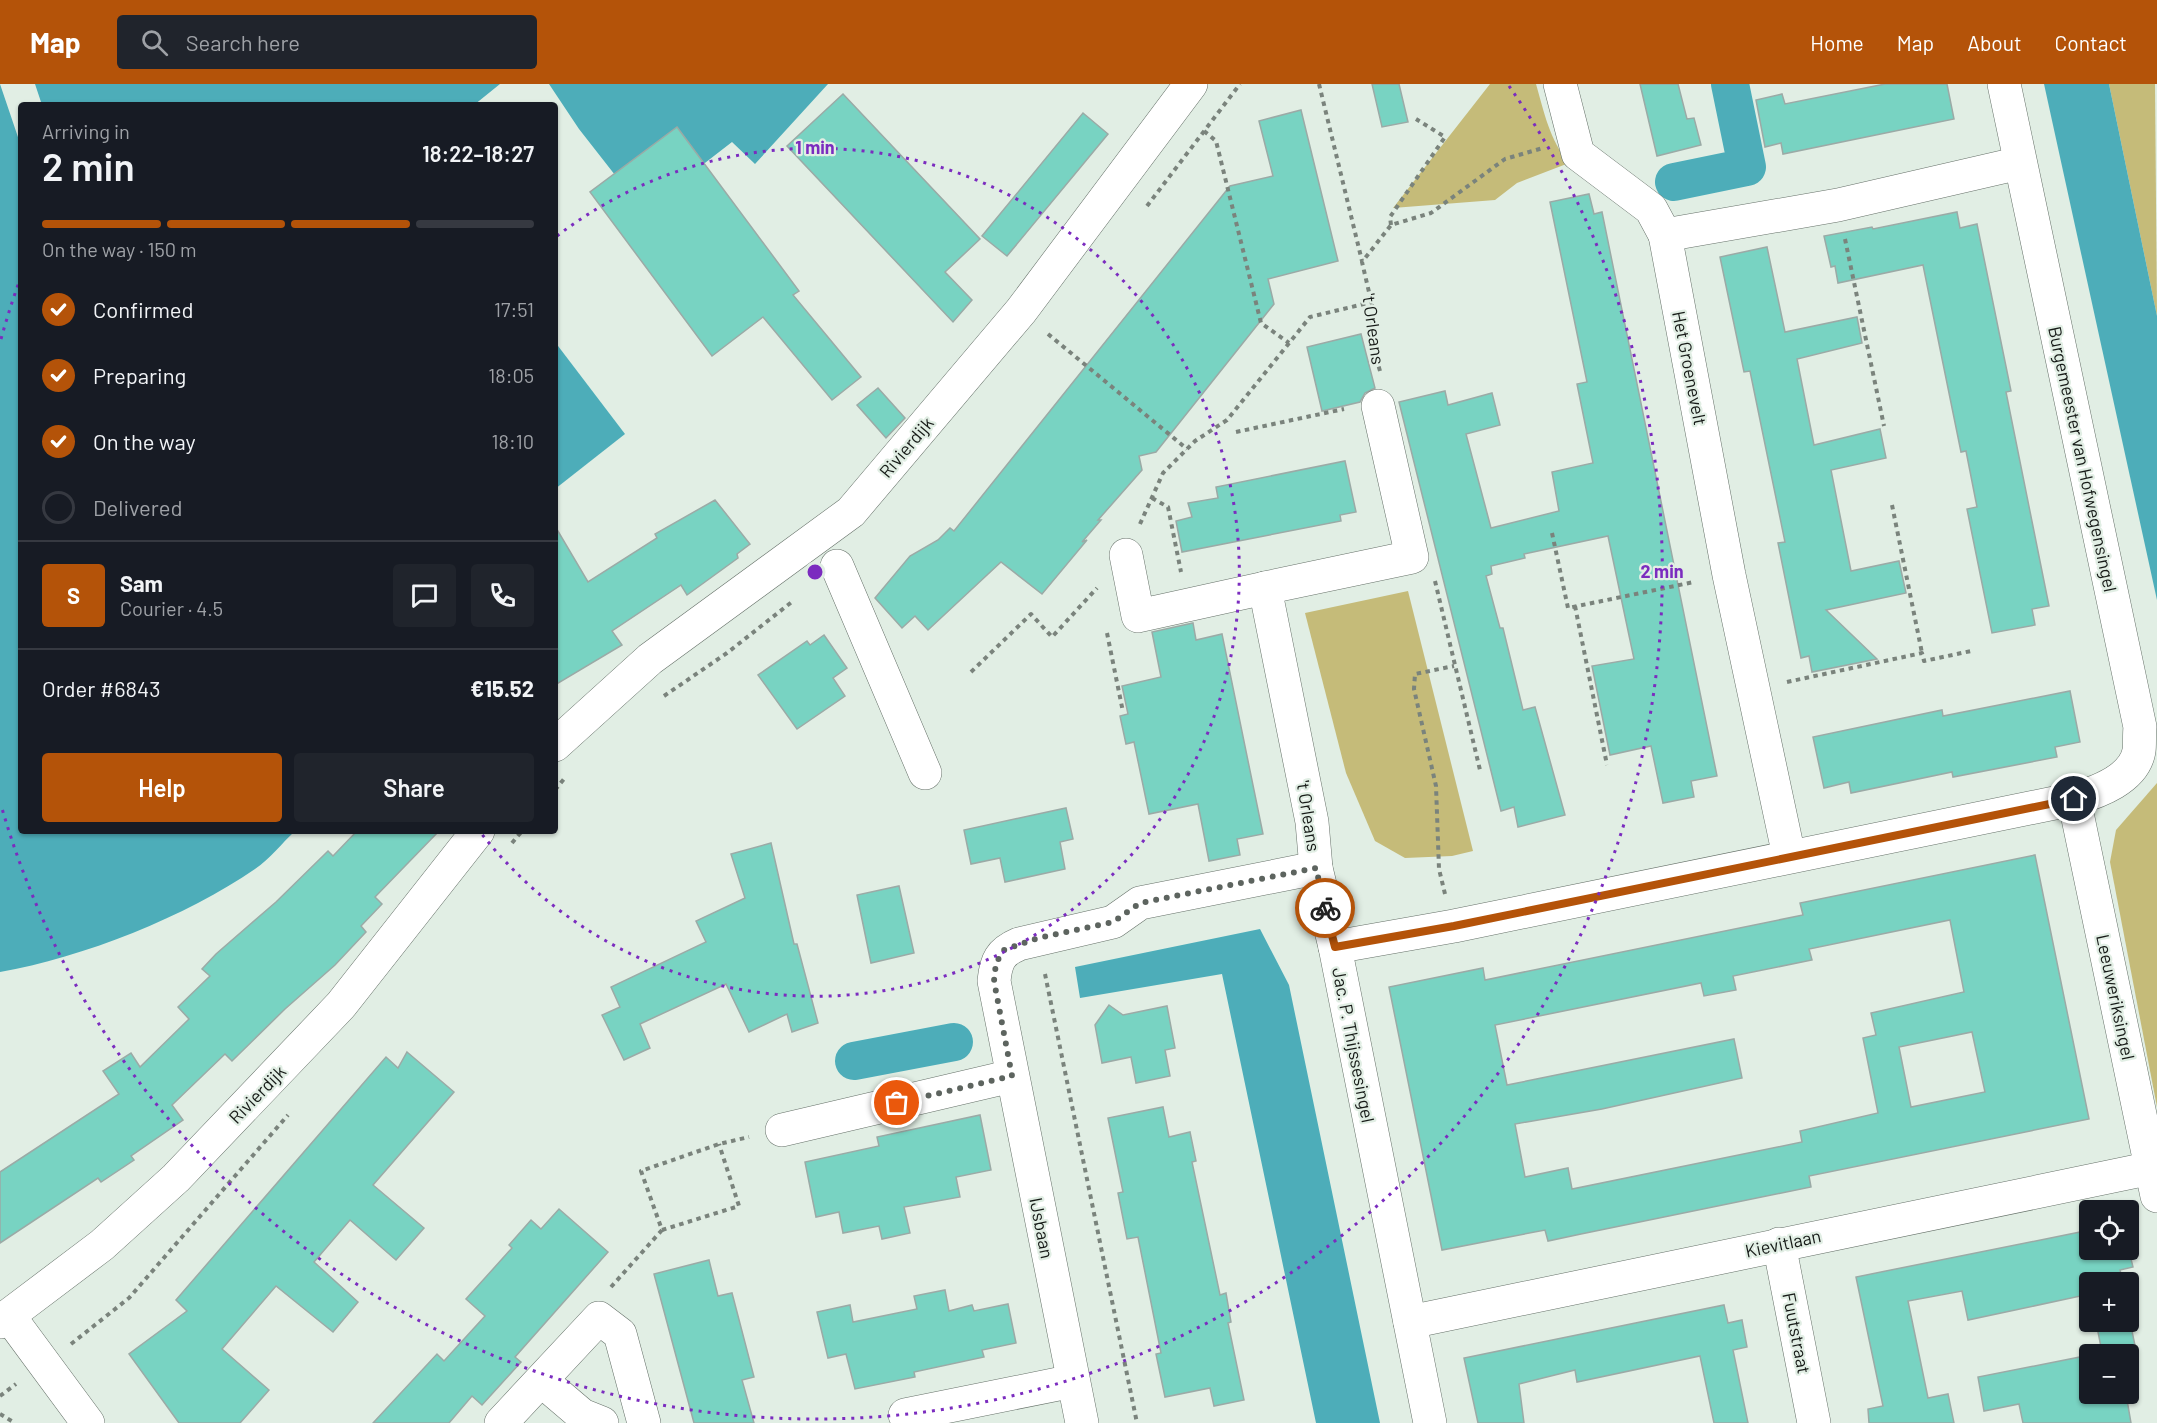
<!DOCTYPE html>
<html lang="en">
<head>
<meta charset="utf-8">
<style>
	body { margin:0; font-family:Barlow,sans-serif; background:#20242c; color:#f1f3f6; height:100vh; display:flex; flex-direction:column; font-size:22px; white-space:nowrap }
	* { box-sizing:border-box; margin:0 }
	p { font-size:20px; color:#9ea1a6 }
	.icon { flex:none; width:33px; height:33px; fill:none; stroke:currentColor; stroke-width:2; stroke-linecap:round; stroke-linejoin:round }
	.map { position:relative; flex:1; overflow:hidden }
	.details { position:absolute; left:18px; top:18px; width:540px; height:732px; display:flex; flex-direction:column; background:#171b24; border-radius:6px; box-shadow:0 2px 4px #0004 }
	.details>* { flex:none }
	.fabs { position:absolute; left:2079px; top:1116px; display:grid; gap:12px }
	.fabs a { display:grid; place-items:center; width:60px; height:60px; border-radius:6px; background:#171b24; box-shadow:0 2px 4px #0004; font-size:30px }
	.pin { position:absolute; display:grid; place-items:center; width:51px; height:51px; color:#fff; margin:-26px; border:3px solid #fff; border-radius:50%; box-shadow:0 2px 6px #0007 }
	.courier { position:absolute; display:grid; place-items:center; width:60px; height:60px; margin:-30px; border:4px solid #b45309; border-radius:50%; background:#fff; color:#222; box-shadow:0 2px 8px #0007 }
	.head em { font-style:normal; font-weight:600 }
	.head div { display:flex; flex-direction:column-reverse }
	.head { display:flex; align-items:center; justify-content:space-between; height:102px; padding:0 24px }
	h1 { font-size:39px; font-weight:600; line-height:45px }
	.bar { display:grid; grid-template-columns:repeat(4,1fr); gap:9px 6px; align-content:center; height:72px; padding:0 24px }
	.bar i { height:8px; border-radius:4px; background:#363941 }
	.bar .on { background:#b45309 }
	.bar p { grid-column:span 4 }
	.line { display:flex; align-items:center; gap:15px; padding:0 24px; border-top:2px solid #363941 }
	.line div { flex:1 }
	.round { display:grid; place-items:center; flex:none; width:63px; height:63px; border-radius:6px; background:#20242c }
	ol { padding:0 24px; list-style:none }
	li { display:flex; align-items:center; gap:18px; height:66px }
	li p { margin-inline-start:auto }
	li .icon { padding:6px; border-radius:50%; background:#b45309; color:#fff; stroke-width:4 }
	li:last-child { color:#9ea1a6 }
	li i { width:33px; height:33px; border:3px solid #363941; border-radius:50% }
	.primary-button { display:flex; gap:12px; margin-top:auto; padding:12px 24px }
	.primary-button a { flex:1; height:69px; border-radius:6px; background:#b45309; color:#fff; font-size:24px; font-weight:600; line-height:69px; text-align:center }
	.primary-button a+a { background:#20242c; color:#f1f3f6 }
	header { display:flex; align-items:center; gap:36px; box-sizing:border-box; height:84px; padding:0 30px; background:#b45309; color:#fff }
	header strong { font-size:28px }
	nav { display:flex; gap:33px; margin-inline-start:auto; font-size:21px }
	.search { width:420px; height:54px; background:#20242c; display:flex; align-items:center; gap:15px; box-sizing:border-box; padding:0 21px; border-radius:6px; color:#9ea1a6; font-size:22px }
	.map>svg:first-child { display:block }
</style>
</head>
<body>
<header>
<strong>Map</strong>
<div class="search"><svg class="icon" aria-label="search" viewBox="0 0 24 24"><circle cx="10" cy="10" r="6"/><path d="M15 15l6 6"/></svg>Search here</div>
<nav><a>Home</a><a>Map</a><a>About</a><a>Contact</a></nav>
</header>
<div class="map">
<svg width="2157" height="1339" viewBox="0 0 2157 1339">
	<rect width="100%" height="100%" fill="#e1eee4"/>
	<g fill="#c5bb79">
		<path d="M1490 0H1536C1544 28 1550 57 1569 79L1517 99 1495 116 1393 124Z"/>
		<path d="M2109 0H2155L2157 232Z"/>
		<path d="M1408 507 1473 767 1452 772 1405 774 1375 757 1346 689 1305 529Z"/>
		<path d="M2157 699V1023L2110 778 2116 746Z"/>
	</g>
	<g fill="#4dadb9">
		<path d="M0 0H500L474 21H21V747H295C282 759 270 775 255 785 187 832 82 874 0 888Z"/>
		<path d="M549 0H828L755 80 732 58 701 82 615 91 579 45Z"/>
		<path d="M2044 0H2109L2157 232V516Z"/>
		<path d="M555 258 625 350 555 405Z"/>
		<path d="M1260 845 1289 901 1380 1339H1316L1222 890 1080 914 1075 883Z"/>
	</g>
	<path fill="#e1eee4" d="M0 0H35L42 21H21V62Z"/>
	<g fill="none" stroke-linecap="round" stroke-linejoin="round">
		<g stroke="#4dadb9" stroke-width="38">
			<path d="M1674 98 1747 83 1730 0"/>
			<path d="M854 977 954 958"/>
		</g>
	</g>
	<g fill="#78d3c2" stroke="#9baaa6" stroke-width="1.5" fill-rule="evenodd">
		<path d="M1372 0H1399L1408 38 1382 43Z"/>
		<path d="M1640 0H1678L1687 35 1694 34 1701 61 1657 72Z"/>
		<path d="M1885 0H1947L1954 35 1783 70 1781 59 1765 63 1756 16 1782 10 1785 20Z"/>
		<path d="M843 10 980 155 945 188 972 216 953 238 787 62Z"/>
		<path d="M1301 26 1338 177 1268 195 1274 220 1156 368 1139 372 1142 386 1098 436H1101L1082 458 1087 456 1042 510 1001 478 928 546 915 532 902 544 875 514 910 472 938 456 950 444 954 447 1230 102 1273 92 1259 37Z"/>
		<path d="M1083 29 1108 50 1007 172 982 152Z"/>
		<path d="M677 43 799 207 793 211 861 293 832 316 763 233 712 272 590 108Z"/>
		<path d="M1589 110 1594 130 1602 128 1717 692 1691 697 1694 713 1663 719 1651 662 1610 671 1592 582 1634 575 1608 452 1524 470 1525 474 1491 482 1492 490 1486 492 1500 544H1503L1523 626 1535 623 1565 731 1518 743 1514 723 1501 727 1399 318 1445 307 1448 321 1492 309 1500 341 1466 350 1491 444 1559 427 1552 388 1593 379 1577 300 1587 298 1550 118Z"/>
		<path d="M1957 128 1960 144 1977 140 2011 307 2006 308 2049 522 2032 525 2035 541 1992 549 1967 425 1977 423 1966 367 1961 368 1923 181 1838 199 1835 182 1831 183 1824 152 1872 143 1873 145Z"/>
		<path d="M1767 163 1785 248 1857 233 1862 259 1797 275 1814 361 1880 345 1886 374 1831 386 1851 487 1899 477 1906 509 1826 526 1877 575 1812 588 1809 572 1801 574 1778 459 1785 458 1750 287 1744 288 1720 173Z"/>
		<path d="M1361 250 1375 304 1365 309 1360 318 1322 327 1307 263Z"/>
		<path d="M878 304 905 334 886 354 857 321Z"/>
		<path d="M1345 377 1356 428 1340 431 1341 437 1182 468 1176 437 1192 433 1188 419 1218 414 1216 403Z"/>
		<path d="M715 416 750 460 737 470 738 474 687 511 681 501 612 547 622 561 555 601V442L588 498 657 454 655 450Z"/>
		<path d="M1193 539 1196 556 1222 550 1263 750 1237 755 1240 771 1209 777 1198 720 1149 730 1134 658 1126 660 1120 632 1128 630 1122 602 1161 593 1152 548Z"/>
		<path d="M824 551 847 584 833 594 845 612 797 645 758 591 807 557 810 561Z"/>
		<path d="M2070 607 2080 658 2055 663 2057 673 1953 693 1952 688 1851 709 1849 698 1824 704 1813 653 1942 626 1943 632Z"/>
		<path d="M1066 724 1073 755 1060 758 1065 785 1005 798 1000 774 971 780 964 746Z"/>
		<path d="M357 747H439L375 813 382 820 361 842 366 848 335 881 285 925 232 977 225 970 172 1021 183 1036 131 1072 134 1076 101 1098 98 1094 0 1159V1088L119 1010 103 987 131 969 140 983 189 935 178 923 210 892 202 885 216 870 276 818 328 767 333 772Z"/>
		<path d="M771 759 794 860H797L818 939 792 948 787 930 749 948 726 900 640 940 650 964 624 976 602 931 620 923 611 903 706 858 696 837 745 814 731 770Z"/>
		<path d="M2035 771 2089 1035 1809 1092 1811 1103 1581 1150 1548 1157 1545 1146 1442 1166 1389 903 1483 884 1485 896 1803 831 1800 819ZM1950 836 1964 908 1871 929 1876 951 1863 954 1878 1029 1800 1047 1802 1058 1572 1105 1568 1084 1525 1093 1515 1040 1602 1025 1742 994 1734 955 1507 1001 1495 941 1701 899 1704 912 1736 906 1733 892 1812 876 1809 865ZM1972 948 1985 1008 1911 1023 1899 963Z"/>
		<path d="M899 802 914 869 871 879 857 811Z"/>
		<path d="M1109 921 1123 931 1167 922 1175 964 1165 966 1170 992 1136 999 1131 973 1102 979 1095 941Z"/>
		<path d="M407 968 454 1008 373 1101 424 1144 396 1176 350 1136 314 1178 358 1218 333 1248 276 1202 222 1265 269 1306 240 1339H179L129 1270 187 1227 176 1216 386 973 398 984Z"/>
		<path d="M1163 1023 1169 1053 1190 1048 1196 1077 1192 1078 1220 1211 1226 1209 1231 1238 1228 1239 1244 1316 1214 1322 1210 1304 1165 1313 1156 1270 1161 1269 1138 1153 1127 1155 1118 1109 1123 1108 1108 1034Z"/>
		<path d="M980 1031 991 1086 956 1093 960 1113 904 1123 910 1149 882 1155 879 1142 843 1149 839 1128 816 1133 805 1078 879 1062 877 1053Z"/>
		<path d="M559 1125 608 1168 515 1273 521 1278 482 1321 472 1312 449 1339H373L437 1270 444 1277 485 1232 466 1215 512 1164 509 1161 531 1136 541 1145Z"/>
		<path d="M2090 1146V1166H2128V1163L2133 1183 2120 1186 2123 1198H2090V1210L1968 1236 1962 1207 1908 1217 1928 1314 1948 1310 1954 1339H1869L1868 1325 1883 1322 1856 1193Z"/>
		<path d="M709 1176 718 1212 732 1209 754 1293 742 1296 754 1339H694L654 1190Z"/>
		<path d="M945 1206 949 1227 972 1221 974 1227 1008 1220 1016 1259 982 1266 984 1273 914 1288 915 1293 855 1305 846 1270 828 1274 817 1228 850 1221 853 1238 917 1225 914 1212Z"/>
		<path d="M1724 1221 1728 1239 1742 1236 1747 1263 1733 1266 1748 1339H1714L1700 1272 1577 1298 1575 1286 1519 1300 1524 1339H1478L1464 1274Z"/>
		<path d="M2128 1228 2138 1276 2128 1278V1270H2091L2102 1268 2096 1238H2128Z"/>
		<path d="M2090 1271V1310H2126L2131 1339H2023L2019 1320 1984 1327 1978 1293Z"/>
	</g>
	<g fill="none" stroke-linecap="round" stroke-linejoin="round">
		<defs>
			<g id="minor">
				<path d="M1560 0 1578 70 1651 125 1665 151"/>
				<path d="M1126 471 1138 532 1265 504"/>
				<path d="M837 482 925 689"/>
				<path d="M555 661 650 575 851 428 1021 227 1191 0"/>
				<path d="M2074 715 2157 1112"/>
				<path d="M1789 772 1729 491 1665 151 1838 121 2020 79"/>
				<path d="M1316 784 1312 738 1265 504 1412 473 1378 322"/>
				<path d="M782 1046 1012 992"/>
				<path d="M1779 1160 1814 1339"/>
				<path d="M9 1232 88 1339"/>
				<path d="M0 1238 102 1161 176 1094 341 921 478 747"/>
				<path d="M1410 1238 2157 1083"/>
				<path d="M542 1297 582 1331 602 1339"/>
				<path d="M905 1331 1073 1297"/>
				<path d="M501 1339 599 1234 620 1250 644 1339"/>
				<path d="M1082 1339 994 897C996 877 1000 868 1019 860L1113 838 1140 819 1316 784 1335 863"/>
				<path d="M1430 1339 1335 863 1454 842 2074 715C2098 708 2134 695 2139 667 2140 660 2139 651 2140 643L2004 0"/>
			</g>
		</defs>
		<use href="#minor" stroke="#667169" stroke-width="34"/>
		<g stroke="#7a837c" stroke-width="4" stroke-dasharray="4.5 4.5" stroke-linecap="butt">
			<path d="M1319 0 1362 177"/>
			<path d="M1204 47 1216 57 1261 239 1289 259"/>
			<path d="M1147 122 1240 0"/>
			<path d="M1391 141 1390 133 1445 53 1416 35"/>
			<path d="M1845 155 1884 342"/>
			<path d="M1048 250 1187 365"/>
			<path d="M1380 287 1372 260V221L1362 178 1391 141 1431 129 1505 75 1543 64"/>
			<path d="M1236 348 1344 325"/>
			<path d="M1152 414 1168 423 1181 488"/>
			<path d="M1892 421 1922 569"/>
			<path d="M1140 440 1163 389 1195 357 1227 336 1310 233 1372 218"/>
			<path d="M1552 449 1568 524 1694 498"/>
			<path d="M1435 497 1480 686"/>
			<path d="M1575 522 1607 681"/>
			<path d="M1107 549 1123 628"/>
			<path d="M971 588 1031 530 1052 553 1097 504"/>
			<path d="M1787 598 1922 569 1924 577 1971 567"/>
			<path d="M664 612 727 569 793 517"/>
			<path d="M555 706 564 695"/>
			<path d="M512 759 522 747"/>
			<path d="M1445 810 1439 785 1436 702 1414 605 1415 590 1454 582"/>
			<path d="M1045 890 1137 1339"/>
			<path d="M662 1146 739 1122 719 1060"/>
			<path d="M611 1203 662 1146 641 1087 719 1060 749 1053"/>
			<path d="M71 1260 129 1214 288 1031"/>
			<path d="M0 1312 16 1300"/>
			<path d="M0 1330 15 1339"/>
		</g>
		<use href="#minor" stroke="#fff" stroke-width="33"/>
	</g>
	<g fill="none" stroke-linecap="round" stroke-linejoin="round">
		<path stroke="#5d645f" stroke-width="6" stroke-dasharray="0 10.8" d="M897 1019 1012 992 994 897 996 879 1004 866 1038 854 1113 838 1140 819 1316 784 1325 824"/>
		<path stroke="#b45309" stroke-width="8" d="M1325 824 1335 863 1454 842 2074 715"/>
	</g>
	<g fill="none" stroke="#7b2cbf" stroke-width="3" stroke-dasharray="3 6">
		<path d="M557 152A424 424 0 1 1 481 749"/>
		<path d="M1 255A847 847 0 0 1 19 198M1509 2A847 847 0 1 1 1 721"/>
	</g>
	<g text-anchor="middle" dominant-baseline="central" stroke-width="4.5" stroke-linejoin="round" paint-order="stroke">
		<g font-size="18" fill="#161a17" stroke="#e1eee4">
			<text transform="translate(1374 245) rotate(82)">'t Orleans</text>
			<text transform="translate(1690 284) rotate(79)">Het Groenevelt</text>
			<text transform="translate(906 363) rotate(-50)">Rivierdijk</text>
			<text transform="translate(2083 375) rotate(78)">Burgemeester van Hofwegensingel</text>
			<text transform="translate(1309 732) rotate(81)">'t Orleans</text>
			<text transform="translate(2116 913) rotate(78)">Leeuweriksingel</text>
			<text transform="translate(1354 961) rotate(79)">Jac. P. Thijssesingel</text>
			<text transform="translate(257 1010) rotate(-46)">Rivierdijk</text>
			<text transform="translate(1042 1144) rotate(79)">IJsbaan</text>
			<text transform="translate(1783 1159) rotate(-12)">Kievitlaan</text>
			<text transform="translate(1797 1249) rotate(79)">Fuutstraat</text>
		</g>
	</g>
	<circle cx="815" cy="488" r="9" fill="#7b2cbf" stroke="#e1eee4" stroke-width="3"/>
	<g font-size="18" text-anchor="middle" font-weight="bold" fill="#7b2cbf" stroke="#e1eee4" stroke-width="4.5" stroke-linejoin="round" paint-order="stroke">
		<text x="815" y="70">1 min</text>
		<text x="1662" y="494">2 min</text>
	</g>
</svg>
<div class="fabs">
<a><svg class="icon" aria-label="locate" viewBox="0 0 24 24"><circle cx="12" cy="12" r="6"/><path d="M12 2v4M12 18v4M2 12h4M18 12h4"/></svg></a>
<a>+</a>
<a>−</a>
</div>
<div class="pin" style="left:897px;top:1019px;background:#ea580c"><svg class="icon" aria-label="bag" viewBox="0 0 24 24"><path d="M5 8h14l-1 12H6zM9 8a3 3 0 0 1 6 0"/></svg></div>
<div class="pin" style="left:2074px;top:715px;background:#1f2937"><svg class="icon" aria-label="home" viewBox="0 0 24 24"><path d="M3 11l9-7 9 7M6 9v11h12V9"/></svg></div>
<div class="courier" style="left:1325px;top:824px"><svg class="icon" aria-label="bike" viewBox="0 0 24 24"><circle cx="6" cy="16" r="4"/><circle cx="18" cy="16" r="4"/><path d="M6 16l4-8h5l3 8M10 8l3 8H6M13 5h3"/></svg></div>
<section class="details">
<div class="head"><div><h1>2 min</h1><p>Arriving in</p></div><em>18:22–18:27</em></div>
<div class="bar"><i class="on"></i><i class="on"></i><i class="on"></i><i></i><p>On the way · 150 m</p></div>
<ol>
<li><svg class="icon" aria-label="check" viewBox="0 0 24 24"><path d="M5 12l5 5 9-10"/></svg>Confirmed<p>17:51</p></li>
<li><svg class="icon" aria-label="check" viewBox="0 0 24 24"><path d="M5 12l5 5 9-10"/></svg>Preparing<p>18:05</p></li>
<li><svg class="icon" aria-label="check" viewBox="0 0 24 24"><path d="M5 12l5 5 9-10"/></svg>On the way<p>18:10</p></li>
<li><i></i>Delivered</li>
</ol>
<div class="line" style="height:108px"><b class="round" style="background:#b45309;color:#fff">S</b><div><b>Sam</b><p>Courier · 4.5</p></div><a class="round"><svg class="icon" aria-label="chat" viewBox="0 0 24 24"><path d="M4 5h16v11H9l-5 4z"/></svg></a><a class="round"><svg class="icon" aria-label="phone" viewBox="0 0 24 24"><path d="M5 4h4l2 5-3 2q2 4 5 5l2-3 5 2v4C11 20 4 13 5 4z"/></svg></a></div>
<div class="line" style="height:78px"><div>Order #6843</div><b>€15.52</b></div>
<div class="primary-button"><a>Help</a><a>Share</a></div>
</section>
</div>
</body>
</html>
